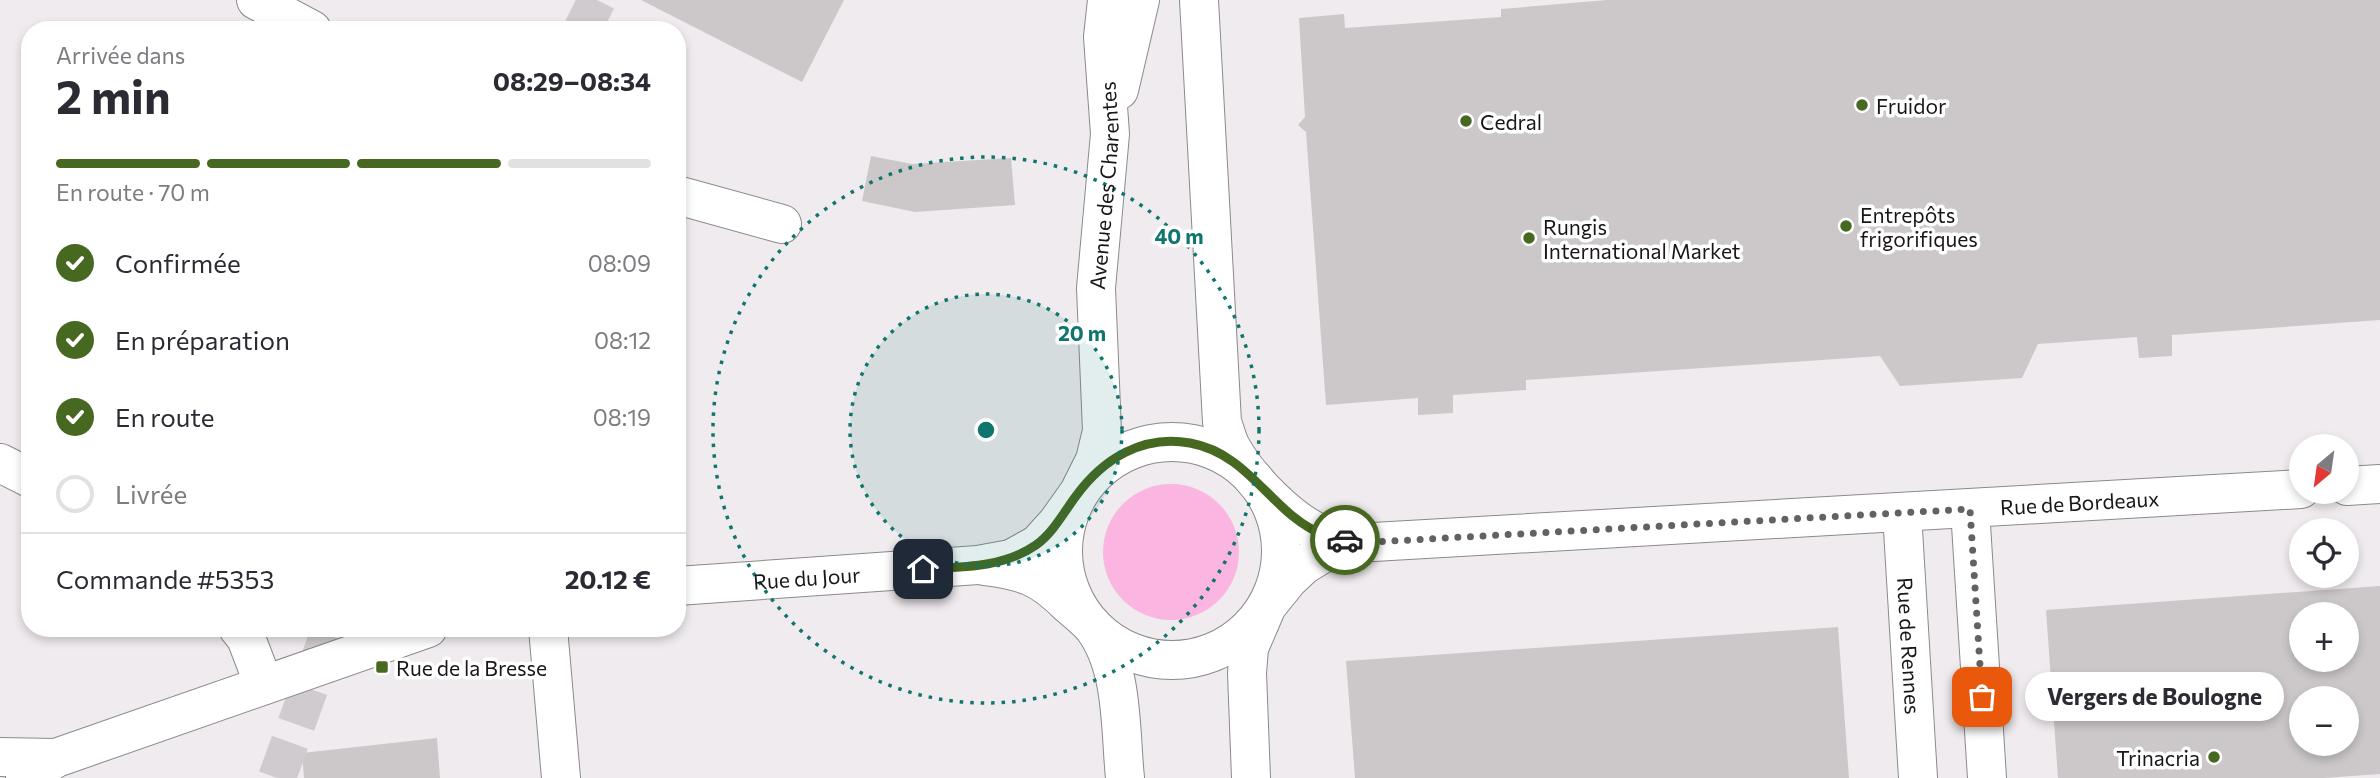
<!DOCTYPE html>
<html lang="fr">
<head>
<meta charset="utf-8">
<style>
	body { margin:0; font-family:Commissioner,sans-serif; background:#f7f7f7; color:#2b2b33; height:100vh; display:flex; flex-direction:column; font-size:26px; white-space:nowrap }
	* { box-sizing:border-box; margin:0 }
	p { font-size:23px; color:#7c7c81 }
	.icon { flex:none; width:38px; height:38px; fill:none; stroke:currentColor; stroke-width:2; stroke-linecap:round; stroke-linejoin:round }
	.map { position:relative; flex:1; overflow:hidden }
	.panel { position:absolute; left:21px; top:21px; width:665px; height:616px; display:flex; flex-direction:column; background:#fff; border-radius:28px; box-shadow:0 4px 10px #0003 }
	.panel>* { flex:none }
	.needle { width:46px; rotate:209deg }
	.controls { position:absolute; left:2289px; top:434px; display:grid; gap:14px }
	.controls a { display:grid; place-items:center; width:70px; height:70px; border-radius:50%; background:#fff; box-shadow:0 4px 10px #0003; font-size:35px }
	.pin { position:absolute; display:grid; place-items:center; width:60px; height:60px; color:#fff; margin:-30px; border-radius:14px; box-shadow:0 4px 10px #0006 }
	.courier { position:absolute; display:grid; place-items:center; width:70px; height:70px; margin:-35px; border:5px solid #466820; border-radius:50%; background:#fff; color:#222; box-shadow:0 2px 9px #0007 }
	.bubble { position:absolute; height:49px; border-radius:24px; background:#fff; box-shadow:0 4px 10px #0003; font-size:23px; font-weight:700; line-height:49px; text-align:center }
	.headline em { font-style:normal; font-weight:700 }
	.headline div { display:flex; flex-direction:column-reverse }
	.headline { display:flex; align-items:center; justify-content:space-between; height:119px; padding:0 35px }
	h1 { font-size:46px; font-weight:700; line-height:52px }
	.bar { display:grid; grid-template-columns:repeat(4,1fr); gap:10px 7px; align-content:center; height:84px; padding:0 35px }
	.bar i { height:9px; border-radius:5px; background:#e1e1e2 }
	.bar .on { background:#466820 }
	.bar p { grid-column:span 4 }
	.line { display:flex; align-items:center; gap:18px; padding:0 35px; border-top:2px solid #e1e1e2 }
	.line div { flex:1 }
	ol { padding:0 35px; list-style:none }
	li { display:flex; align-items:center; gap:21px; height:77px }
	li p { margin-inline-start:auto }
	li .icon { padding:7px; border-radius:50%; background:#466820; color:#fff; stroke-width:4 }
	li:last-child { color:#7c7c81 }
	li i { width:38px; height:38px; border:4px solid #e1e1e2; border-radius:50% }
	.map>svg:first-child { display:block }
</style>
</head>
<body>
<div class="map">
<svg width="2380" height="778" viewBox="0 0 2380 778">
	<rect width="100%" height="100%" fill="#f0ebee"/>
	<circle fill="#fbb5e1" cx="1171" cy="552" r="68"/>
	<g fill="#ccc8ca" fill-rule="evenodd">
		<path d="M641 0H844L802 82Z"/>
		<path d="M1607 0H2380V320L2172 335V356L2139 358 2137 337 2038 344 2022 378 1900 386 1880 356 1526 380V390L1453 395V413L1418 415V398L1326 405 1306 132 1298 125 1305 117 1299 18 1344 14 1345 28 1501 17V9Z"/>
		<path d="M871 156 912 164 1011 158 1015 205 915 212 862 201Z"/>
		<path d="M2380 586V774L2324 778H2058L2046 610ZM2301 614H2347V660H2301ZM2301 698H2347V744H2301Z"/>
		<path d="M1838 627 1849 778H1355L1346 661Z"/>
		<path d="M437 738 440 778H304L302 753Z"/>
	</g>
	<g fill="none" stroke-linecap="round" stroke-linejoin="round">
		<g stroke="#d0cbce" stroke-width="38" stroke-dasharray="38 19" stroke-linecap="butt">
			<path d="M582 30 597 0"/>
			<path d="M277 778 331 628"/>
		</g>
		<defs>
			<g id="minor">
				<path d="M256 0 312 30"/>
				<path d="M1199 0 1222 422C1225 430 1227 439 1231 447 1248 478 1291 523 1324 535 1334 539 1346 540 1356 543"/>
				<path d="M1119 90 1140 0"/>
				<path d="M677 195 782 224"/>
				<circle cx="1172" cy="551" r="109"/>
				<path d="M0 463 30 478"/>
				<path d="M2347 486 2380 484"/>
				<path d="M1970 509 1987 778"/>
				<path id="s1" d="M1902 513 1918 778"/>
				<path d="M984 566C1024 571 1040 576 1069 605 1077 612 1086 619 1093 627 1124 668 1120 729 1125 778"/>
				<path id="s2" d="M677 586 978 565 1011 559 1038 544 1057 523 1079 492 1095 460 1102 431 1096 288 1110 134 1103 37 1107 0"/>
				<path d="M238 628 246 638 264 685"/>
				<path d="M548 628 561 778"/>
				<path d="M0 757 56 758"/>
				<path d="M25 778 56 758 428 628"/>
				<path id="s3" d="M1251 778 1247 673 1249 648 1267 606 1288 580 1304 565 1325 552 1356 543 2301 489"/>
			</g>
		</defs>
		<use href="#minor" stroke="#8d898b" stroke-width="40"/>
		<use href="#minor" stroke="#fff" stroke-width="38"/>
	</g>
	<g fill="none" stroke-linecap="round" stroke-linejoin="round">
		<path stroke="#646162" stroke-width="7" stroke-dasharray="0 12.6" d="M1345 540 1356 543 1970 509 1982 697"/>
		<path stroke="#466820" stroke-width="9" d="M923 569C962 567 1003 568 1036 545 1053 533 1064 512 1076 496 1103 459 1143 434 1190 443 1251 454 1272 515 1324 535 1330 538 1338 539 1345 540"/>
	</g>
	<circle cx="986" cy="430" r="136" fill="#0f766e" fill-opacity=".12"/>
	<g fill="none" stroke="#0f766e" stroke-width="3.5" stroke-dasharray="3.5 7">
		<circle cx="986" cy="430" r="136"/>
		<circle cx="986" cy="430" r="273"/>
	</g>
	<g fill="#466820" stroke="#fff" stroke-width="2.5">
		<circle cx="1862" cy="105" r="7"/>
		<circle cx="1466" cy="121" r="7"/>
		<circle cx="1846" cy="226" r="7"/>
		<circle cx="1529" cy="238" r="7"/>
		<rect x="375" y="660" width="14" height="14" rx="3.5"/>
		<circle cx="2214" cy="757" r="7"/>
	</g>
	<g text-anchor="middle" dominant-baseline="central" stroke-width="7" stroke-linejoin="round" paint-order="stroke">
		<g font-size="21" fill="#181617" stroke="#fff" text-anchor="start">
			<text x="1876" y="105">Fruidor</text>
			<text x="1480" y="121">Cedral</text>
			<text x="1860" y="214">Entrepôts<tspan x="1860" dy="24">frigorifiques</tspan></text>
			<text x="1543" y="226">Rungis<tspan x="1543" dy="24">International Market</tspan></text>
			<text x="396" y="667">Rue de la Bresse</text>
			<text x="2200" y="757" text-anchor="end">Trinacria</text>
		</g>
		<g font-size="21" fill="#181617" stroke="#fff">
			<text stroke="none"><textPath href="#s2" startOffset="744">Avenue des Charentes</textPath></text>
			<text stroke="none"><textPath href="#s3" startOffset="1013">Rue de Bordeaux</textPath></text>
			<text stroke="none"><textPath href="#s2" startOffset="130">Rue du Jour</textPath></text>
			<text stroke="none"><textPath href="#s1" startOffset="133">Rue de Rennes</textPath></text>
		</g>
	</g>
	<circle cx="986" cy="430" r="10" fill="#0f766e" stroke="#fff" stroke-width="3.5"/>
	<g font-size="21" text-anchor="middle" font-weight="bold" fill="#0f766e" stroke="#fff" stroke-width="7" stroke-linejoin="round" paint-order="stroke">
		<text x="1179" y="244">40 m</text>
		<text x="1082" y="341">20 m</text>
	</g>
</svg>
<div class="controls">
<a><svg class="needle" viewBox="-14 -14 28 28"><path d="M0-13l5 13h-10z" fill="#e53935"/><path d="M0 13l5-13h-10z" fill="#7c7c81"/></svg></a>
<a><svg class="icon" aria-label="locate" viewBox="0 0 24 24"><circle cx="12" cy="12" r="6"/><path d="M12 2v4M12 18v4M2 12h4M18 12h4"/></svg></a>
<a>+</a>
<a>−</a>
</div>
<div class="pin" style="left:1982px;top:697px;background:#ea580c"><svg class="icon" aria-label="bag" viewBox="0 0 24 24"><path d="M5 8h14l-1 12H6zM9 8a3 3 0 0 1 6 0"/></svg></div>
<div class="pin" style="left:923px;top:569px;background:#1f2937"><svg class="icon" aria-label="home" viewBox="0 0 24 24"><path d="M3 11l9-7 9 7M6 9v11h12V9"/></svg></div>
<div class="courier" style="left:1345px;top:540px"><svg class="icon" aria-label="car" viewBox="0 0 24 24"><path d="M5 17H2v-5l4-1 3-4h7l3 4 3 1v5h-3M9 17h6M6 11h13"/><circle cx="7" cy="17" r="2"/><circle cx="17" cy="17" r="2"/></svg></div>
<div class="bubble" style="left:2025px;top:672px;width:259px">Vergers de Boulogne</div>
<section class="panel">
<div class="headline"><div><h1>2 min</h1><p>Arrivée dans</p></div><em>08:29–08:34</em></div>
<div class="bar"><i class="on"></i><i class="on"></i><i class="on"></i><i></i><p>En route · 70 m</p></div>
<ol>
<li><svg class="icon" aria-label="check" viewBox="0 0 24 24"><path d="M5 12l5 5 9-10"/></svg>Confirmée<p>08:09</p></li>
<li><svg class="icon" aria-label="check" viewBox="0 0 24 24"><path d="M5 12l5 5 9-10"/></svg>En préparation<p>08:12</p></li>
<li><svg class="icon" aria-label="check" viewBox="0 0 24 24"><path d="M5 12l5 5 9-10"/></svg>En route<p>08:19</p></li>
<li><i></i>Livrée</li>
</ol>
<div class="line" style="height:91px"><div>Commande #5353</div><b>20.12 €</b></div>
</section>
</div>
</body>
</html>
